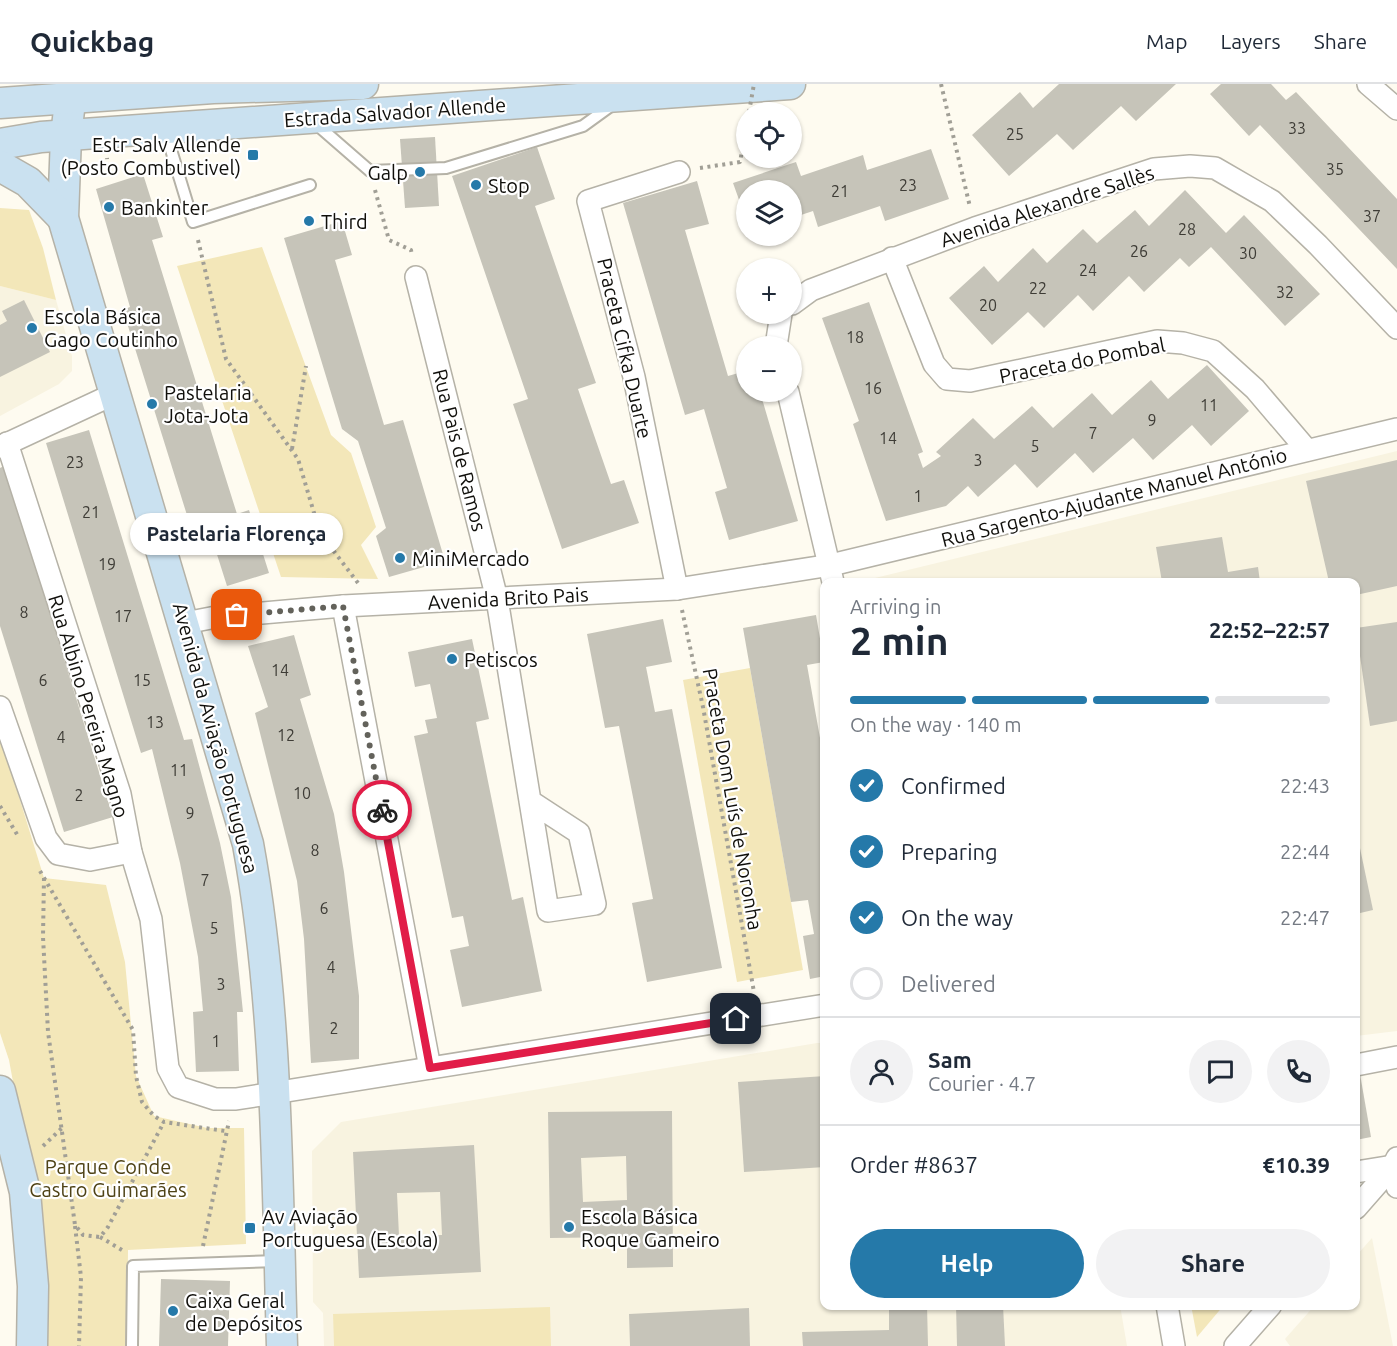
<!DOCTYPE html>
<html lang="en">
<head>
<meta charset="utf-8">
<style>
	body { margin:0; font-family:Ubuntu,sans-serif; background:#f2f2f3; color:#1f2937; height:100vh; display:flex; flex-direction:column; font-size:22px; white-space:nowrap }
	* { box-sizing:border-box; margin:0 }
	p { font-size:20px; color:#747a83 }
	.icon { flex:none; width:33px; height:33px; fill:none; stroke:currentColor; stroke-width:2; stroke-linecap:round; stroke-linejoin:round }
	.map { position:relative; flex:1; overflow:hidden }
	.sheet { position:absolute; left:820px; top:494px; width:540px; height:732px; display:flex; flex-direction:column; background:#fff; border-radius:12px; box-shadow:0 2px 4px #0004 }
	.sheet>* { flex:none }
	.tools { position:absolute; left:736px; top:18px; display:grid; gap:12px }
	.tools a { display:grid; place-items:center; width:66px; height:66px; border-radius:50%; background:#fff; box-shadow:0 2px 4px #0004; font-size:30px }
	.pin { position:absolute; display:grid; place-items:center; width:51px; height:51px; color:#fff; margin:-26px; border-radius:12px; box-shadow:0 3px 9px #0006 }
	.courier { position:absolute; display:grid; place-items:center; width:60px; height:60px; margin:-30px; border:4px solid #e11d48; border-radius:50%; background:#fff; color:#222; box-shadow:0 2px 8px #0007 }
	.bubble { position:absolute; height:42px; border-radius:21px; background:#fff; box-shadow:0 2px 4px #0004; font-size:20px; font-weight:700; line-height:42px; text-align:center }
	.overview em { font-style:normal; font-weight:700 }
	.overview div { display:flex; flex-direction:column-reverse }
	.overview { display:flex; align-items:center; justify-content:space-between; height:102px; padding:0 30px }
	h1 { font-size:39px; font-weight:700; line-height:45px }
	.bar { display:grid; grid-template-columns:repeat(4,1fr); gap:9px 6px; align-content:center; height:72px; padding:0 30px }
	.bar i { height:8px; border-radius:4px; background:#e0e1e3 }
	.bar .selected { background:#2579a9 }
	.bar p { grid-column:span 4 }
	.line { display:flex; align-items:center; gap:15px; padding:0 30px; border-top:2px solid #e0e1e3 }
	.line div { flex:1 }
	.round { display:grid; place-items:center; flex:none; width:63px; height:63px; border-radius:32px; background:#f2f2f3 }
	ol { padding:0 30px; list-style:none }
	li { display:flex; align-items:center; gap:18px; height:66px }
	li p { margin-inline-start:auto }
	li .icon { padding:6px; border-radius:50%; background:#2579a9; color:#fff; stroke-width:4 }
	li:last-child { color:#747a83 }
	li i { width:33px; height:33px; border:3px solid #e0e1e3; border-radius:50% }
	.action { display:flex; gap:12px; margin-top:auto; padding:12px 30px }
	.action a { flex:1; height:69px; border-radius:36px; background:#2579a9; color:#fff; font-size:24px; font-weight:700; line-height:69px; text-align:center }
	.action a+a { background:#f2f2f3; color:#1f2937 }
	header { display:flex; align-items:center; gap:36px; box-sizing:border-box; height:84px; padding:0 30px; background:#fff; border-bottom:2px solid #e0e1e3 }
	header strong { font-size:28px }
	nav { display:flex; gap:33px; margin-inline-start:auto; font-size:21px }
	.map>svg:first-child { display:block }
</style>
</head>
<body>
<header>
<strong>Quickbag</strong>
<nav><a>Map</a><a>Layers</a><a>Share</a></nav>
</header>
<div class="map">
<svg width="1397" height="1262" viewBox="0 0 1397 1262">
	<rect width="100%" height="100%" fill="#fefbf0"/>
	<g fill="#f8f3e0">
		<path d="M0 202 56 216 72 272V287L59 300 0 332Z"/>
		<path d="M1397 367V947L1356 952V498H875V494Z"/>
		<path d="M817 959H825V1221H1120L1127 1262H324L323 1229 313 1218 312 1067 341 1038Z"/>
		<path d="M1372 1154 1393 1262H1290L1285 1255 1315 1221H1356V1172Z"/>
	</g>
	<g fill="#f3e7b9">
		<path d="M0 124 29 126 43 164 56 216 0 202Z"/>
		<path d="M262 163 331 351 351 369 376 443 361 461 378 495 281 493 177 182Z"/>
		<path d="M750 584 803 886 737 898 683 596Z"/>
		<path d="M0 651 44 794 106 801 125 878 136 992 154 1032 207 1044H244L246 1160 128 1166 127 1262H34L39 1139 9 976 0 949Z"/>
		<path d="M1191 1221H1224L1197 1253Z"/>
		<path d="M550 1223 551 1262H334L333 1230Z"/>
	</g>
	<g fill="#c6c4b9" fill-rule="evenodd">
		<path d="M1059 0H1176L1136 37 1121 22 1073 66 1057 50 1009 92 972 51 1020 8 1033 24Z"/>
		<path d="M1221 0H1271L1286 16 1296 8 1397 115V185L1260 41 1249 52 1210 10Z"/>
		<path d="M435 53 439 122 405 124 400 55Z"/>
		<path d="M537 63 555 115 535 122 596 299 578 305 611 400 624 396 639 439 562 465 513 320 528 315 452 92Z"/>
		<path d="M931 65 949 115 885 137 880 122 818 143 813 127 792 134V106H747V138L733 99 796 78 801 92 863 71 867 86Z"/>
		<path d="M143 90 163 153 152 156 220 376 237 430 249 426 269 489 227 502 207 439 191 444 123 226 130 223 96 105Z"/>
		<path d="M697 97 709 140 685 146 728 292 742 288 747 308H760L798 437 729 456 715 408 727 404 704 325 685 331 623 119Z"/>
		<path d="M1185 106 1226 149 1244 131 1320 210 1285 242 1211 163 1189 183 1180 174 1144 208 1129 192 1093 227 1078 211 1044 244 1028 228 992 261 949 214 984 182 998 198 1033 164 1047 179 1083 145 1097 159 1135 126 1149 142Z"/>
		<path d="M342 137 352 171 335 176 384 341 403 336 445 477 389 493 376 452 386 444 358 357 342 345 284 154Z"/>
		<path d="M24 216 50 268 0 293V241L7 237 2 227Z"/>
		<path d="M869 218 923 368 918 370 923 384 941 372 936 368 973 334 994 355 1032 322 1053 344 1092 309 1112 331 1151 296 1168 315 1207 281 1249 327 1211 362 1192 341 1153 376 1133 354 1093 389 1075 369 1037 404 1015 380 978 413 968 402 946 422 886 437 853 340 859 337 822 234Z"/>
		<path d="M89 346 184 656 192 655 220 759 231 813 243 928H237L239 987 196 988 193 928 203 927 198 873 180 779 152 665 141 669 46 359Z"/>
		<path d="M1397 376V502L1356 511V498H1329L1306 397Z"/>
		<path d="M4 382 113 733 64 748 0 542V384Z"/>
		<path d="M1222 453 1228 488 1258 483 1260 498H1162L1156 463Z"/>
		<path d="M816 531 824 578 807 581 825 682V892L810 895 803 852 814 850 808 816 791 818 743 544Z"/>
		<path d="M663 535 672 578 646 583 655 628 672 625 722 884 647 898 632 819 653 815 619 642 605 644 587 550Z"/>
		<path d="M1397 538V637L1370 642 1356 544Z"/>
		<path d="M294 551 311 611 300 615 334 730 344 788 359 912V975L311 979 304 855 297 797 255 629 268 623 248 562Z"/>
		<path d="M472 555 489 635 476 638 512 816 523 813 542 907 462 923 450 866 469 862 463 832 452 834 414 652 428 649 425 636 437 634 430 600 415 603 408 568Z"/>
		<path d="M1356 745 1373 826 1356 830Z"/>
		<path d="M1356 990H1360L1371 1053 1356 1056Z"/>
		<path d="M825 992V1083L744 1088 738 998Z"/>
		<path d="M672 1027 673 1183 627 1184V1153L550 1154 548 1028ZM626 1072 627 1116 583 1118 581 1074Z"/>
		<path d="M474 1061 481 1188 359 1194 353 1068ZM440 1108 442 1151 399 1152 397 1109Z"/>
		<path d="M161 1195 230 1197 228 1262H159Z"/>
		<path d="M889 1221H927L928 1262H803L802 1248 889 1246Z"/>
		<path d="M956 1221H1003L1005 1262H957Z"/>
		<path d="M749 1224 750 1262H630L629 1230Z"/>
	</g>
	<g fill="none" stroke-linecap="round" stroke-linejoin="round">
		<defs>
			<g id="lane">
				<path d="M316 40 370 87 446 84 583 42 612 21"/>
				<path d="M165 46 193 138 310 101"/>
				<path d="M132 1262 133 1182 278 1177"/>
			</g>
			<g id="street">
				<path d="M1368 0 1397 25"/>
				<path d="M892 174 934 280 947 295 970 297 1157 257 1183 259 1213 267 1255 305 1307 366"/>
				<path d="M416 193 497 515 548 827 595 820 579 749 530 717"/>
				<path d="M792 220 811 206 975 144 1154 85 1190 82 1215 84 1272 117 1318 161 1397 244"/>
				<path d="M776 262 781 230"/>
				<path d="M788 308 833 498"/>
				<path d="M7 359 120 710 131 768 151 835 168 984 178 1003 215 1015H236L825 921"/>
				<path d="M0 363 114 310"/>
				<path d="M677 505 634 293 588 117 679 88"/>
				<path d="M343 522 430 984"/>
				<path d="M185 539 216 533 343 522 677 505 831 481 1397 345"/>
				<path d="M0 623 46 754 58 770 90 776 131 768"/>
				<path d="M1356 981 1397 973"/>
				<path d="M1356 1088 1393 1082 1397 1103"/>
				<path d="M1356 1124 1393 1082 1397 1074"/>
				<path d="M1167 1221 1174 1262"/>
				<path d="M1235 1262 1271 1221"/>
			</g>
			<g id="secondary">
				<path d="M72 0 66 52 63 134 248 760C278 924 277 1095 282 1262"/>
				<path d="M0 19 213 4 363 0"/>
				<path d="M0 60 41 53 790 0"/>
				<path d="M0 82 28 98 63 134"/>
				<path d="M0 1007 25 1108 33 1202 32 1262"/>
			</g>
		</defs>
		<use href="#lane" stroke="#b5b2a7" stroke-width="14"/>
		<use href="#street" stroke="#b5b2a7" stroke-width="24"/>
		<use href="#secondary" stroke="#b5b2a7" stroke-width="33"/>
		<g stroke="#a19f96" stroke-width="4" stroke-dasharray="3 4.5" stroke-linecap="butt">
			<path d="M941 0 970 123"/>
			<path d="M700 84 740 78 747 39"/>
			<path d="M92 88 108 89 107 74"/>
			<path d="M375 106 389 156 411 166 412 172"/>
			<path d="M198 156 226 275 298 375 320 449 358 499"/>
			<path d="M292 365 306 282"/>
			<path d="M682 526 703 623 754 908"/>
			<path d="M0 722 18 752"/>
			<path d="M40 787 133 946 136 992 142 1018 154 1032 164 1038 225 1047"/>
			<path d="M44 794 43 853 48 948 75 1141 83 1151 100 1153 108 1143 164 1038"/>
			<path d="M43 1062 62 1044"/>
			<path d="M75 1142 81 1193 79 1262"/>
			<path d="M100 1153 122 1166"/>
			<path d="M203 1162 229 1037"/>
		</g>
		<use href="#lane" stroke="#fff" stroke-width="10"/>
		<use href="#street" stroke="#fff" stroke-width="21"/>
		<use href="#secondary" stroke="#cae1f0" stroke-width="30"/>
		<path stroke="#a19f96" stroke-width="4" stroke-dasharray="3 4.5" stroke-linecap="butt" d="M749 28 754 0"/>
	</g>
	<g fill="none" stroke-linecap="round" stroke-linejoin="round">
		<path stroke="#63625b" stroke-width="6" stroke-dasharray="0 10.8" d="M237 531 343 522 382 726"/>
		<path stroke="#e11d48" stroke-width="8" d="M382 726 430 984 736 935"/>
	</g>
	<g fill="#2579a9" stroke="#fff" stroke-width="2">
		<rect x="247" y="65" width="12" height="12" rx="3"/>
		<circle cx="420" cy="88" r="6"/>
		<circle cx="476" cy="101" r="6"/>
		<circle cx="109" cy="123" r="6"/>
		<circle cx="309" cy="137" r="6"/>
		<circle cx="32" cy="244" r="6"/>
		<circle cx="152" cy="320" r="6"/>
		<circle cx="400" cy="474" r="6"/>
		<circle cx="452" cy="575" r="6"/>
		<circle cx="569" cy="1143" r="6"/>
		<rect x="244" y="1138" width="12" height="12" rx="3"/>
		<circle cx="173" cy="1227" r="6"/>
	</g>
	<g text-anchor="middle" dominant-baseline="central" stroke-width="4.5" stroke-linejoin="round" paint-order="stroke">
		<g font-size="16" fill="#3e3c36">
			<text x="1297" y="44">33</text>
			<text x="1015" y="50">25</text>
			<text x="1335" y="85">35</text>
			<text x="908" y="101">23</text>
			<text x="840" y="107">21</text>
			<text x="1372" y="132">37</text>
			<text x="1187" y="145">28</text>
			<text x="1139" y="167">26</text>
			<text x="1248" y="169">30</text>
			<text x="1088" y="186">24</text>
			<text x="1038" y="204">22</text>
			<text x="1285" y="208">32</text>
			<text x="988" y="221">20</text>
			<text x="855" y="253">18</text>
			<text x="873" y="304">16</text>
			<text x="1209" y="321">11</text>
			<text x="1152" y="336">9</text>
			<text x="1093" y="349">7</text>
			<text x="888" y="354">14</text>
			<text x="1035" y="362">5</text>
			<text x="978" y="376">3</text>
			<text x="75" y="378">23</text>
			<text x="918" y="412">1</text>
			<text x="91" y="428">21</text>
			<text x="107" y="480">19</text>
			<text x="24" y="528">8</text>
			<text x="123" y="532">17</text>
			<text x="280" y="586">14</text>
			<text x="43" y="596">6</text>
			<text x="142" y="596">15</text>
			<text x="155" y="638">13</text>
			<text x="286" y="651">12</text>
			<text x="61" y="653">4</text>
			<text x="179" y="686">11</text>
			<text x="302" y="709">10</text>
			<text x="79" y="711">2</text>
			<text x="190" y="729">9</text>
			<text x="315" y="766">8</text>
			<text x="205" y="796">7</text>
			<text x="324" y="824">6</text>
			<text x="214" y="844">5</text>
			<text x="331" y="883">4</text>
			<text x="221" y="900">3</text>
			<text x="334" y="944">2</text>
			<text x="216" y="957">1</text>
		</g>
		<g font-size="20" fill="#100f0b" stroke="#fff">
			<text transform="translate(395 28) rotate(-4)">Estrada Salvador Allende</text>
			<text transform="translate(1047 122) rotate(-18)">Avenida Alexandre Sallès</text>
			<text transform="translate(625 264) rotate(77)">Praceta Cifka Duarte</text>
			<text transform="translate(1082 276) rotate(-11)">Praceta do Pombal</text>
			<text transform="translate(460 366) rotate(76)">Rua Pais de Ramos</text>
			<text transform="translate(1114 413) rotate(-14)">Rua Sargento-Ajudante Manuel António</text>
			<text transform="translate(508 514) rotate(-3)">Avenida Brito Pais</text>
			<text transform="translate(89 622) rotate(73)">Rua Albino Pereira Magno</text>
			<text transform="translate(216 654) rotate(75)">Avenida da Aviação Portuguesa</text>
			<text transform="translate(733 715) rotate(80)">Praceta Dom Luís de Noronha</text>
		</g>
		<g font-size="20" fill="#100f0b" stroke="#fff" text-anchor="start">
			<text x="241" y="60" text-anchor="end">Estr Salv Allende<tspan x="241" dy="23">(Posto Combustivel)</tspan></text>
			<text x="408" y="88" text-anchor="end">Galp</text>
			<text x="488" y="101">Stop</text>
			<text x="121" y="123">Bankinter</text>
			<text x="321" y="137">Third</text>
			<text x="44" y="232">Escola Básica<tspan x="44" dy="23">Gago Coutinho</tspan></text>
			<text x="164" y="308">Pastelaria<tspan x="164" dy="23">Jota-Jota</tspan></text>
			<text x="412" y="474">MiniMercado</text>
			<text x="464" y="575">Petiscos</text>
			<text x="262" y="1132">Av Aviação<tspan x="262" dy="23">Portuguesa (Escola)</tspan></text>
			<text x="581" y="1132">Escola Básica<tspan x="581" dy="23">Roque Gameiro</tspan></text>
			<text x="185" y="1216">Caixa Geral<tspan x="185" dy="23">de Depósitos</tspan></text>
		</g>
		<g font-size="20" fill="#4f4316" stroke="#fff">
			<text x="108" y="1082">Parque Conde<tspan x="108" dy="23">Castro Guimarães</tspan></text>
		</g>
	</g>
</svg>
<div class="tools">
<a><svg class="icon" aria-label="locate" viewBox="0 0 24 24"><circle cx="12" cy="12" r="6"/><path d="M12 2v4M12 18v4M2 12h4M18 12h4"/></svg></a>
<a><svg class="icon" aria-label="layers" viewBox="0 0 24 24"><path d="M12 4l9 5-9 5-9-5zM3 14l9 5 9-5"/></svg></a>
<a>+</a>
<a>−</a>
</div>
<div class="pin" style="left:237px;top:531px;background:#ea580c"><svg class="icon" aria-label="bag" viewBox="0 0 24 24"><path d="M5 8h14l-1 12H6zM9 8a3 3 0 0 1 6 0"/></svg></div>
<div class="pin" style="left:736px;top:935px;background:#1f2937"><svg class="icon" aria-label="home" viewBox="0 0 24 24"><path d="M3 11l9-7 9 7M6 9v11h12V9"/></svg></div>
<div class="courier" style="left:382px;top:726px"><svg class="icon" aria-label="bike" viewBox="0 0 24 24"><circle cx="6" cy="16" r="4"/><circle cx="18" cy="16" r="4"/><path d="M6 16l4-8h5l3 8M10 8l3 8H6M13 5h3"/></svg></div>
<div class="bubble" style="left:130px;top:429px;width:213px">Pastelaria Florença</div>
<section class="sheet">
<div class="overview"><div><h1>2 min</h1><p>Arriving in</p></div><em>22:52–22:57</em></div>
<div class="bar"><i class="selected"></i><i class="selected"></i><i class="selected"></i><i></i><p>On the way · 140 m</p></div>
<ol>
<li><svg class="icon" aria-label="check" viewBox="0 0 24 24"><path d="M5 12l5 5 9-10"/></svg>Confirmed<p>22:43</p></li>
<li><svg class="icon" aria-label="check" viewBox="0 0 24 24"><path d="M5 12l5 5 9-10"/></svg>Preparing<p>22:44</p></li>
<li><svg class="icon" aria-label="check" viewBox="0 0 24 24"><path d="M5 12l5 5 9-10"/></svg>On the way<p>22:47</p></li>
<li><i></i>Delivered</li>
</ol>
<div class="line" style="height:108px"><a class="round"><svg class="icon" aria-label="person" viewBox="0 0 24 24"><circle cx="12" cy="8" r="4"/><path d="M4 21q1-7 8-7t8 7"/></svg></a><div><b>Sam</b><p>Courier · 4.7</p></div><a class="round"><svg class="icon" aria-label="chat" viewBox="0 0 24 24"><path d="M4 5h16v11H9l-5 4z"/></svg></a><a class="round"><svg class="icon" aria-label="phone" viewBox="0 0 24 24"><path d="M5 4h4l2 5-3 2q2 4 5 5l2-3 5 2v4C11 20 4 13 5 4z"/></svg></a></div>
<div class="line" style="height:78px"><div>Order #8637</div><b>€10.39</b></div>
<div class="action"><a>Help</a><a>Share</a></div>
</section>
</div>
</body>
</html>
